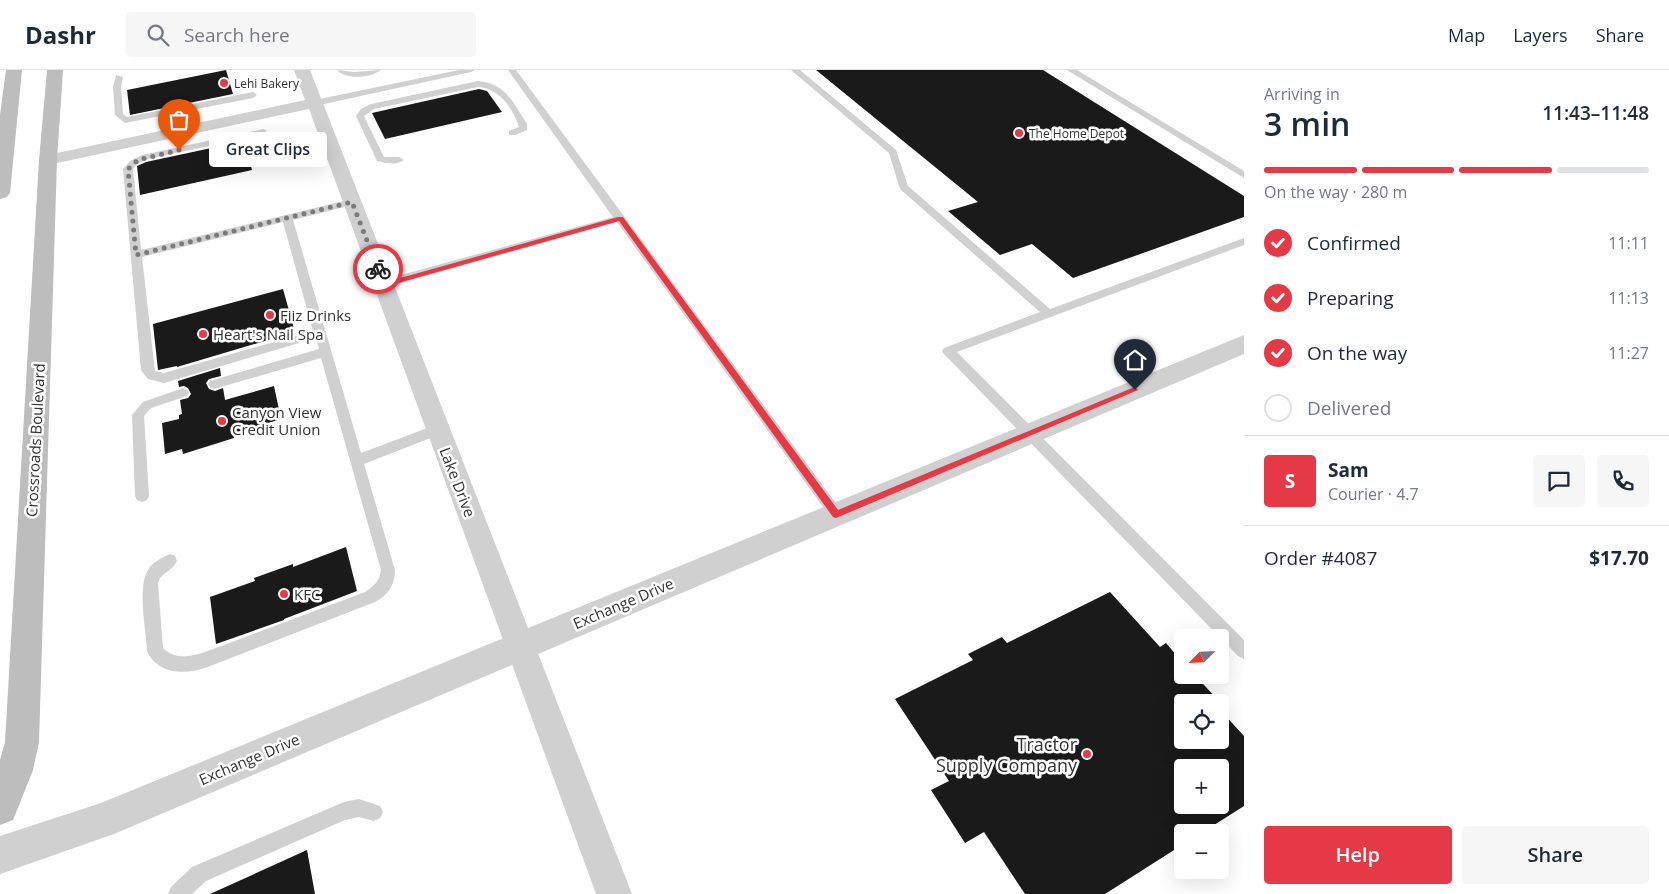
<!DOCTYPE html>
<html lang="en">
<head>
<meta charset="utf-8">
<style>
	body { margin:0; font-family:"Open Sans",sans-serif; background:#f6f6f7; color:#1f2937; height:100vh; display:flex; flex-direction:column; font-size:19px; white-space:nowrap }
	* { box-sizing:border-box; margin:0 }
	p { font-size:16px; color:#747a83 }
	.icon { flex:none; width:28px; height:28px; fill:none; stroke:currentColor; stroke-width:2; stroke-linecap:round; stroke-linejoin:round }
	.map { position:relative; flex:1; overflow:hidden }
	.drawer { display:flex; flex-direction:column; background:#fff; width:425px }
	.drawer>* { flex:none }
	.needle { width:32px; rotate:246deg }
	.buttons { position:absolute; left:1174px; top:559px; display:grid; gap:10px }
	.buttons a { display:grid; place-items:center; width:55px; height:55px; border-radius:5px; background:#fff; box-shadow:0 5px 20px #0002; font-size:25px }
	.pin { position:absolute; display:grid; place-items:center; width:42px; height:42px; color:#fff; margin:-51px -21px; border-radius:50% 50% 50% 0; rotate:-45deg; box-shadow:0 0 5px #0007 }
	.pin .icon { rotate:45deg }
	.courier { position:absolute; display:grid; place-items:center; width:50px; height:50px; margin:-25px; border:4px solid #e63946; border-radius:50%; background:#fff; color:#222; box-shadow:0 1px 6px #0007 }
	.bubble { position:absolute; height:35px; border-radius:5px; background:#fff; box-shadow:0 5px 20px #0002; font-size:16px; font-weight:600; line-height:35px; text-align:center }
	.headline em { font-style:normal; font-weight:600 }
	.headline div { display:flex; flex-direction:column-reverse }
	.headline { display:flex; align-items:center; justify-content:space-between; height:85px; padding:0 20px }
	h1 { font-size:32px; font-weight:600; line-height:38px }
	.bar { display:grid; grid-template-columns:repeat(4,1fr); gap:8px 5px; align-content:center; height:60px; padding:0 20px }
	.bar i { height:6px; border-radius:4px; background:#e0e1e3 }
	.bar .active { background:#e63946 }
	.bar p { grid-column:span 4 }
	.line { display:flex; align-items:center; gap:12px; padding:0 20px; border-top:1px solid #e0e1e3 }
	.line div { flex:1 }
	.round { display:grid; place-items:center; flex:none; width:52px; height:52px; border-radius:5px; background:#f6f6f7 }
	ol { padding:0 20px; list-style:none }
	li { display:flex; align-items:center; gap:15px; height:55px }
	li p { margin-inline-start:auto }
	li .icon { padding:5px; border-radius:50%; background:#e63946; color:#fff; stroke-width:4 }
	li:last-child { color:#747a83 }
	li i { width:28px; height:28px; border:2px solid #e0e1e3; border-radius:50% }
	.action { display:flex; gap:10px; margin-top:auto; padding:10px 20px }
	.action a { flex:1; height:58px; border-radius:5px; background:#e63946; color:#fff; font-size:20px; font-weight:600; line-height:58px; text-align:center }
	.action a+a { background:#f6f6f7; color:#1f2937 }
	header { display:flex; align-items:center; gap:30px; box-sizing:border-box; height:70px; padding:0 25px; background:#fff; border-bottom:1px solid #e0e1e3 }
	header strong { font-size:24px }
	nav { display:flex; gap:28px; margin-inline-start:auto; font-size:18px }
	.search { width:350px; height:45px; background:#f6f6f7; display:flex; align-items:center; gap:12px; box-sizing:border-box; padding:0 18px; border-radius:5px; color:#747a83; font-size:19px }
	main { display:flex; flex:1; min-height:0 }
	.map>svg:first-child { display:block }
</style>
</head>
<body>
<header>
<strong>Dashr</strong>
<div class="search"><svg class="icon" aria-label="search" viewBox="0 0 24 24"><circle cx="10" cy="10" r="6"/><path d="M15 15l6 6"/></svg>Search here</div>
<nav><a>Map</a><a>Layers</a><a>Share</a></nav>
</header>
<main>
<div class="map">
<svg width="1244" height="824" viewBox="0 0 1244 824">
	<rect width="100%" height="100%" fill="#fff"/>
	<g fill="#1a1a1a" fill-rule="evenodd">
		<path d="M226 0 233 24 130 45 127 20Z"/>
		<path d="M816 0H1043L1244 126V147L1073 208 1032 174 1000 185 948 141 978 132Z"/>
		<path d="M479 19 487 21 502 42 385 69 372 43Z"/>
		<path d="M244 71 252 100 140 125 137 96 146 92Z"/>
		<path d="M283 219 295 262 177 297V296L158 300 153 254Z"/>
		<path d="M220 298 221 306 209 309 206 313 209 319 215 321 223 318 225 330 274 316 281 349 233 364 234 368 183 384 182 379 165 384 162 353 179 349V345L182 344 180 330 188 328 191 324 188 318 184 316 179 317 178 311Z"/>
		<path d="M346 477 357 521 284 549V550L216 574 210 527 255 511 254 508 293 494V497Z"/>
		<path d="M1110 522 1160 577 1166 573 1182 592V605H1195L1226 639 1222 642 1244 666V736L1203 762H1182V775L1105 824H1025L984 762 965 773 931 720 949 711 895 629 973 590 968 584 1002 567 1007 573ZM1182 632H1220V670H1182ZM1182 698H1220V735H1182Z"/>
		<path d="M307 780 315 824H210Z"/>
	</g>
	<g fill="none" stroke-linecap="round" stroke-linejoin="round">
		<g fill="#d0d0d0" fill-rule="evenodd">
			<path d="M337 0 354 2 381 0C370 8 347 10 337 0Z"/>
			<path d="M459 0H475L471 2 315 36 311 33 315 30Z"/>
			<path d="M508 0H516L841 440 843 444 841 448 836 450 831 448 617 152 383 218 379 217 377 214 379 211 613 147Z"/>
			<path d="M791 0H800L896 80 908 116 1050 239 1244 168V175L957 282 1244 570V589L1238 586 944 284 942 281 944 278 1040 242 900 119 889 83Z"/>
			<path d="M1067 0H1077L1244 101V108Z"/>
			<path d="M116 5 123 7 121 17 123 44 127 47 253 22 257 25 253 28 125 53 115 45 113 17Z"/>
			<path d="M478 11C505 13 514 33 527 54V60L515 65H509V61L519 57C513 38 499 18 478 17L374 39 364 46 384 87H399L404 90C396 96 386 93 377 91L356 46 361 39 371 34Z"/>
			<path d="M263 59 266 60V64L148 89 136 95 133 99 141 180 352 129 356 130V134L293 150 361 383 438 354 443 355 445 359 443 363 364 394 395 500C395 515 388 525 375 532L205 598C184 605 157 604 147 581 146 559 137 518 148 500 151 493 163 487 170 484L175 486 177 491C173 501 161 502 158 513L163 578C175 590 190 587 205 582L365 522C374 516 380 511 381 500L321 288 214 319 210 317 208 314 210 311 319 279 316 268 164 313 148 309 141 300 123 99 130 91 142 85ZM283 152 313 261 164 303 155 301 142 187Z"/>
			<path d="M183 318 187 320 189 323 187 326 151 338 144 346 149 426 147 430 142 432 137 430 135 426 132 345 143 332Z"/>
			<path d="M359 729 380 736 383 742 380 748 374 751 359 747 345 750 206 811 192 824H168L171 817 192 797 344 732Z"/>
		</g>
		<path fill="#d0d0d0" fill-rule="evenodd" d="M294 0H310L632 824H596L309 39 48 95 42 94 39 90 42 86 48 85 305 30Z"/>
		<path fill="#d0d0d0" fill-rule="evenodd" d="M1244 265V284L114 764 0 804V766L101 733Z"/>
		<g fill="#bdbdbd" fill-rule="evenodd">
			<path d="M6 0H22L10 123 7 127 0 129V45Z"/>
			<path d="M47 0H63L57 90 39 672 33 700 13 750 0 755V690L5 672 39 90Z"/>
		</g>
	</g>
	<path fill="#e63946" d="M618 147H623L838 440 1132 318 1135 317 1138 320 836 448 833 447 619 151 384 217 380 214 375 199 380 198 386 212Z"/>
	<g fill="none" stroke-linecap="round" stroke-linejoin="round">
		<path stroke="#7a7a7a" stroke-width="5" stroke-dasharray="0 9" d="M179 80 138 90 128 99 136 185 352 132 378 199"/>
	</g>
	<g fill="#e63946" stroke="#fff" stroke-width="2">
		<circle cx="224" cy="13" r="5"/>
		<circle cx="1019" cy="63" r="5"/>
		<circle cx="270" cy="245" r="5"/>
		<circle cx="203" cy="264" r="5"/>
		<circle cx="222" cy="351" r="5"/>
		<circle cx="284" cy="524" r="5"/>
		<circle cx="1087" cy="684" r="5"/>
	</g>
	<g text-anchor="middle" dominant-baseline="central" stroke-width="5" stroke-linejoin="round" paint-order="stroke">
		<g font-size="12" fill="#333" stroke="#fff" text-anchor="start">
			<text x="234" y="13">Lehi Bakery</text>
			<text x="1029" y="63">The Home Depot</text>
		</g>
		<g font-size="15" fill="#333" stroke="#fff" text-anchor="start">
			<text x="280" y="245">Fiiz Drinks</text>
			<text x="213" y="264">Heart's Nail Spa</text>
			<text x="232" y="342">Canyon View<tspan x="232" dy="17">Credit Union</tspan></text>
			<text x="294" y="524">KFC</text>
		</g>
		<g font-size="15" fill="#333" stroke="#fff">
			<text transform="translate(35 370) rotate(-87)">Crossroads Boulevard</text>
			<text transform="translate(458 412) rotate(69)">Lake Drive</text>
			<text transform="translate(623 533) rotate(-23)">Exchange Drive</text>
			<text transform="translate(249 689) rotate(-23)">Exchange Drive</text>
		</g>
		<g font-size="18" fill="#333" stroke="#fff" text-anchor="end">
			<text x="1077" y="674">Tractor<tspan x="1077" dy="21">Supply Company</tspan></text>
		</g>
	</g>
</svg>
<div class="buttons">
<a><svg class="needle" viewBox="-14 -14 28 28"><path d="M0-13l5 13h-10z" fill="#e53935"/><path d="M0 13l5-13h-10z" fill="#747a83"/></svg></a>
<a><svg class="icon" aria-label="locate" viewBox="0 0 24 24"><circle cx="12" cy="12" r="6"/><path d="M12 2v4M12 18v4M2 12h4M18 12h4"/></svg></a>
<a>+</a>
<a>−</a>
</div>
<div class="pin" style="left:179px;top:80px;background:#ea580c"><svg class="icon" aria-label="bag" viewBox="0 0 24 24"><path d="M5 8h14l-1 12H6zM9 8a3 3 0 0 1 6 0"/></svg></div>
<div class="pin" style="left:1135px;top:320px;background:#1f2937"><svg class="icon" aria-label="home" viewBox="0 0 24 24"><path d="M3 11l9-7 9 7M6 9v11h12V9"/></svg></div>
<div class="courier" style="left:378px;top:199px"><svg class="icon" aria-label="bike" viewBox="0 0 24 24"><circle cx="6" cy="16" r="4"/><circle cx="18" cy="16" r="4"/><path d="M6 16l4-8h5l3 8M10 8l3 8H6M13 5h3"/></svg></div>
<div class="bubble" style="left:209px;top:62px;width:118px">Great Clips</div>
</div>
<section class="drawer">
<div class="headline"><div><h1>3 min</h1><p>Arriving in</p></div><em>11:43–11:48</em></div>
<div class="bar"><i class="active"></i><i class="active"></i><i class="active"></i><i></i><p>On the way · 280 m</p></div>
<ol>
<li><svg class="icon" aria-label="check" viewBox="0 0 24 24"><path d="M5 12l5 5 9-10"/></svg>Confirmed<p>11:11</p></li>
<li><svg class="icon" aria-label="check" viewBox="0 0 24 24"><path d="M5 12l5 5 9-10"/></svg>Preparing<p>11:13</p></li>
<li><svg class="icon" aria-label="check" viewBox="0 0 24 24"><path d="M5 12l5 5 9-10"/></svg>On the way<p>11:27</p></li>
<li><i></i>Delivered</li>
</ol>
<div class="line" style="height:90px"><b class="round" style="background:#e63946;color:#fff">S</b><div><b>Sam</b><p>Courier · 4.7</p></div><a class="round"><svg class="icon" aria-label="chat" viewBox="0 0 24 24"><path d="M4 5h16v11H9l-5 4z"/></svg></a><a class="round"><svg class="icon" aria-label="phone" viewBox="0 0 24 24"><path d="M5 4h4l2 5-3 2q2 4 5 5l2-3 5 2v4C11 20 4 13 5 4z"/></svg></a></div>
<div class="line" style="height:65px"><div>Order #4087</div><b>$17.70</b></div>
<div class="action"><a>Help</a><a>Share</a></div>
</section>
</main>
</body>
</html>
